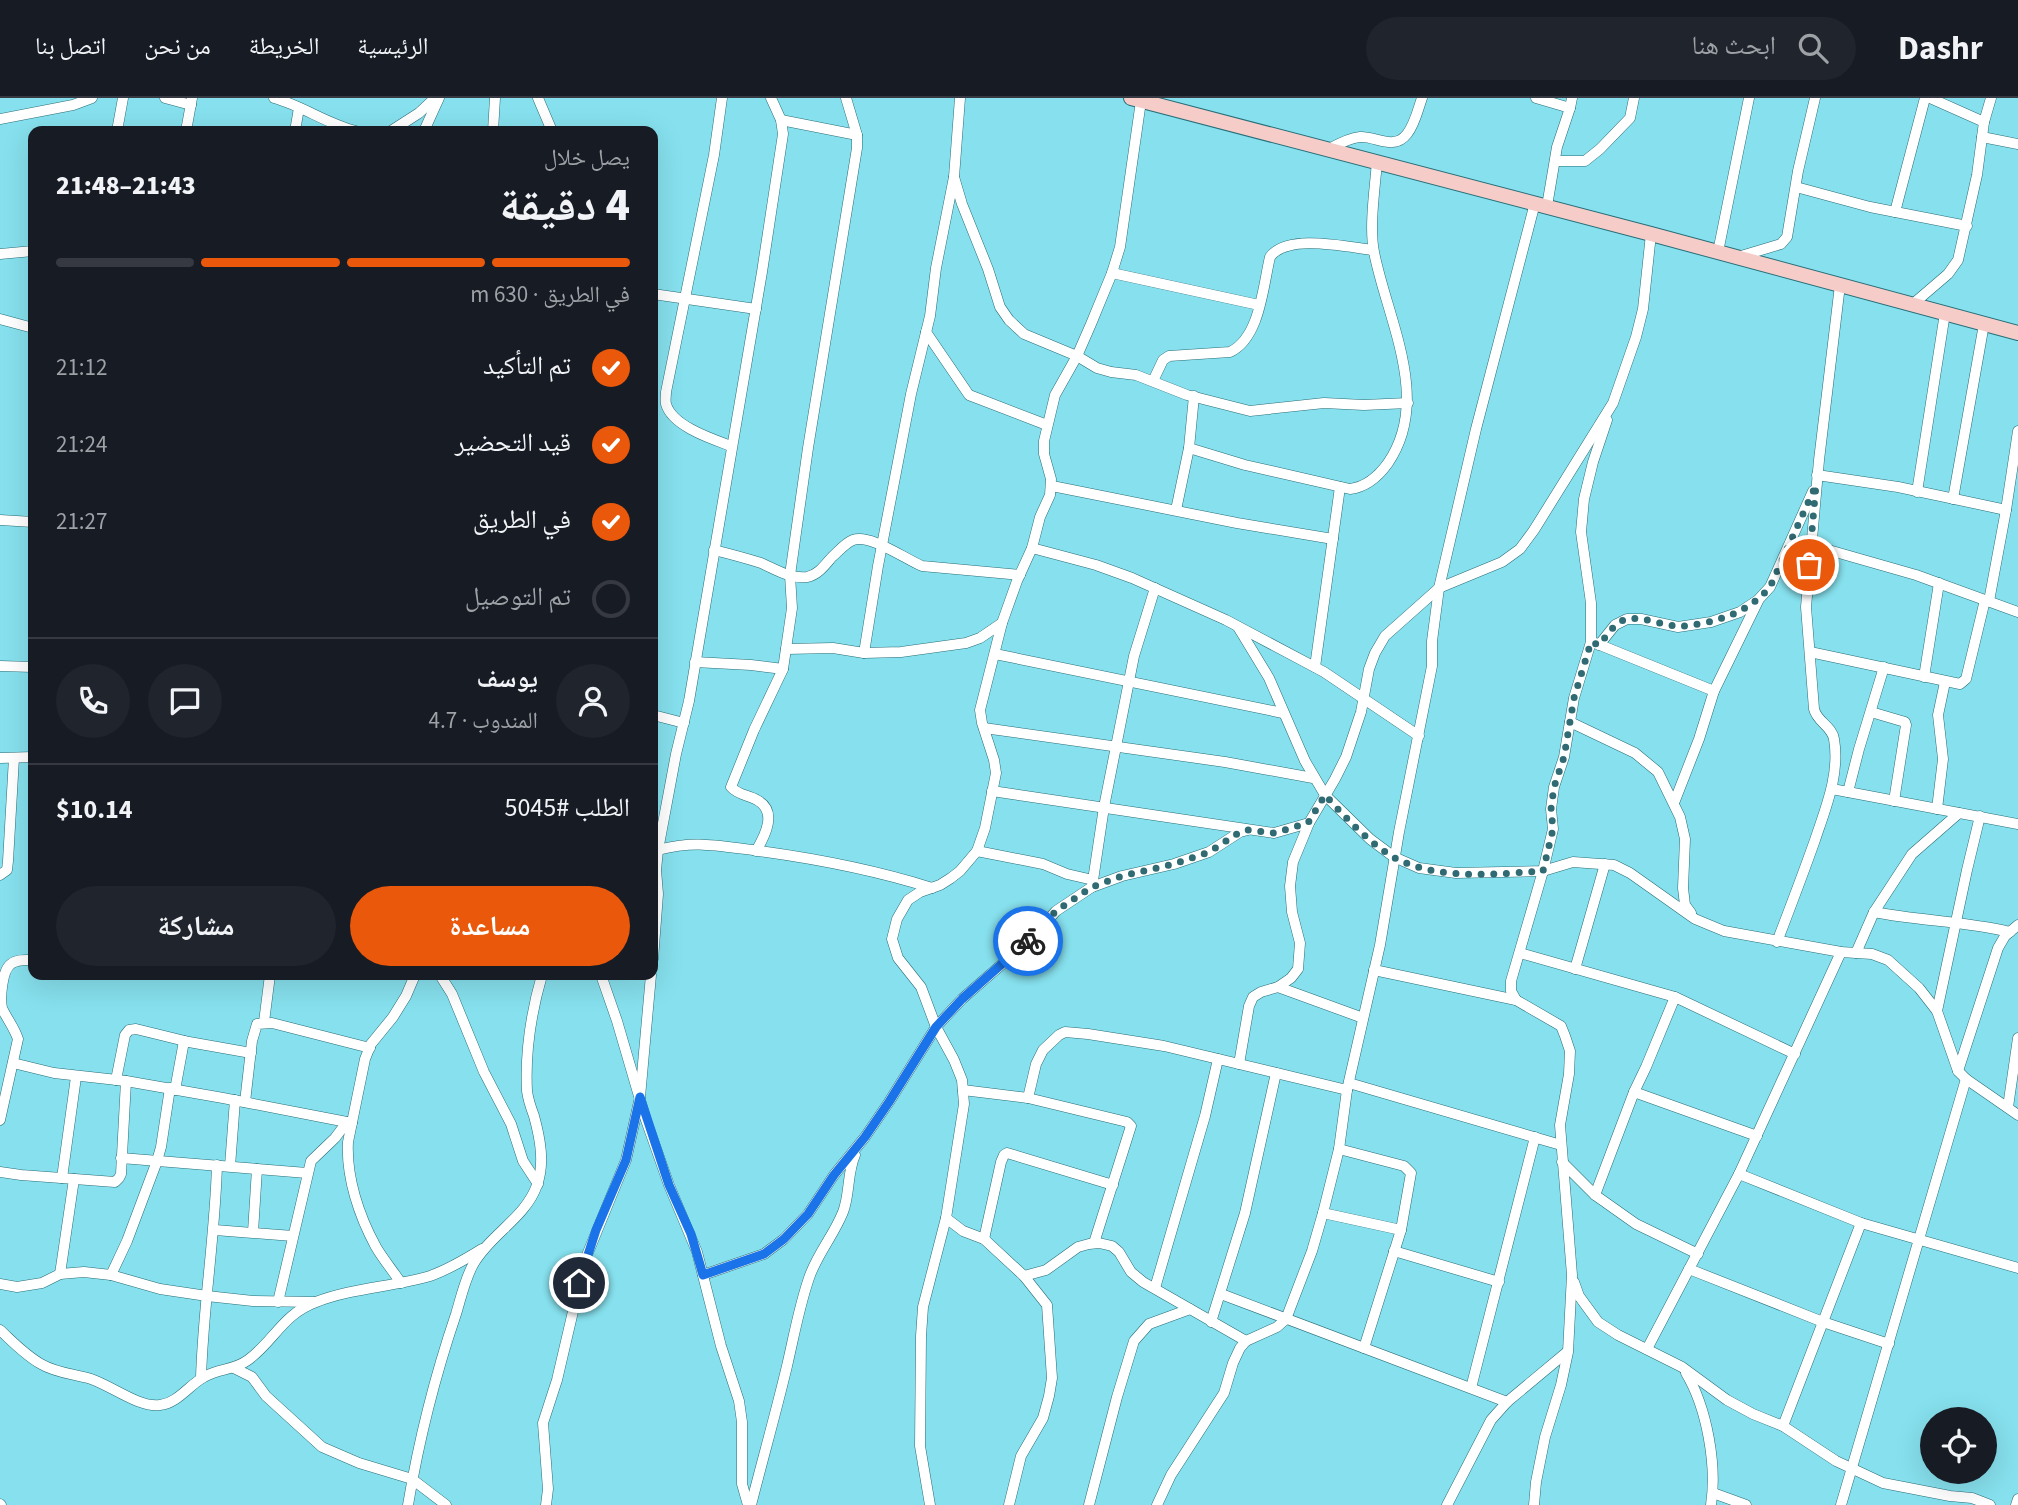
<!DOCTYPE html>
<html lang="ar">
<head>
<meta charset="utf-8">
<style>
	body { margin:0; font-family:"Source Sans 3","Noto Naskh Arabic",sans-serif; background:#20242c; color:#f1f3f6; direction:rtl; height:100vh; display:flex; flex-direction:column; font-size:26px; white-space:nowrap }
	* { box-sizing:border-box; margin:0 }
	p { font-size:23px; color:#9ea1a6 }
	.icon { flex:none; width:38px; height:38px; fill:none; stroke:currentColor; stroke-width:2; stroke-linecap:round; stroke-linejoin:round }
	.map { position:relative; flex:1; overflow:hidden; direction:ltr }
	.panel { position:absolute; left:28px; top:28px; width:630px; height:854px; display:flex; flex-direction:column; background:#171b24; border-radius:14px; box-shadow:0 7px 28px #0002; direction:rtl }
	.panel>* { flex:none }
	.fabs { position:absolute; left:1920px; top:1309px; display:grid; gap:14px }
	.fabs a { display:grid; place-items:center; width:77px; height:77px; border-radius:50%; background:#171b24; box-shadow:0 7px 28px #0002; font-size:35px }
	.pin { position:absolute; display:grid; place-items:center; width:60px; height:60px; color:#fff; margin:-30px; border:4px solid #fff; border-radius:50%; box-shadow:0 2px 7px #0007 }
	.courier { position:absolute; display:grid; place-items:center; width:70px; height:70px; margin:-35px; border:5px solid #1a73e8; border-radius:50%; background:#fff; color:#222; box-shadow:0 2px 9px #0007 }
	.head em { font-style:normal; font-weight:800 }
	.head div { display:flex; flex-direction:column-reverse }
	.head { display:flex; align-items:center; justify-content:space-between; height:119px; padding:0 28px }
	h1 { font-size:46px; font-weight:800; line-height:52px }
	.bar { display:grid; grid-template-columns:repeat(4,1fr); gap:10px 7px; align-content:center; height:84px; padding:0 28px }
	.bar i { height:9px; border-radius:5px; background:#363941 }
	.bar .selected { background:#ea580c }
	.bar p { grid-column:span 4 }
	.line { display:flex; align-items:center; gap:18px; padding:0 28px; border-top:2px solid #363941 }
	.line div { flex:1 }
	.round { display:grid; place-items:center; flex:none; width:74px; height:74px; border-radius:37px; background:#20242c }
	ol { padding:0 28px; list-style:none }
	li { display:flex; align-items:center; gap:21px; height:77px }
	li p { margin-inline-start:auto }
	li .icon { padding:7px; border-radius:50%; background:#ea580c; color:#fff; stroke-width:4 }
	li:last-child { color:#9ea1a6 }
	li i { width:38px; height:38px; border:4px solid #363941; border-radius:50% }
	.action { display:flex; gap:14px; margin-top:auto; padding:14px 28px }
	.action a { flex:1; height:80px; border-radius:42px; background:#ea580c; color:#fff; font-size:28px; font-weight:800; line-height:80px; text-align:center }
	.action a+a { background:#20242c; color:#f1f3f6 }
	header { display:flex; align-items:center; gap:42px; box-sizing:border-box; height:98px; padding:0 35px; background:#171b24; border-bottom:2px solid #363941 }
	header strong { font-size:33px }
	nav { display:flex; gap:38px; margin-inline-start:auto; font-size:24px }
	.search { width:490px; height:63px; background:#20242c; display:flex; align-items:center; gap:18px; box-sizing:border-box; padding:0 24px; border-radius:38px; color:#9ea1a6; font-size:26px }
	.map>svg:first-child { display:block }
</style>
</head>
<body>
<header>
<strong>Dashr</strong>
<div class="search"><svg class="icon" aria-label="search" viewBox="0 0 24 24"><circle cx="10" cy="10" r="6"/><path d="M15 15l6 6"/></svg>ابحث هنا</div>
<nav><a>الرئيسية</a><a>الخريطة</a><a>من نحن</a><a>اتصل بنا</a></nav>
</header>
<div class="map">
<svg width="2018" height="1407" viewBox="0 0 2018 1407">
	<rect width="100%" height="100%" fill="#86e0ed"/>
	<g fill="none" stroke-linecap="round" stroke-linejoin="round">
		<defs>
			<g id="street">
				<path d="M165 0 191 7"/>
				<path d="M274 0C303 8 327 26 356 33"/>
				<path d="M538 0 552 33"/>
				<path d="M722 0 714 57 666 294C666 298 665 302 666 306 672 328 712 341 731 348"/>
				<path d="M1536 0 1570 10"/>
				<path d="M1930 0 1984 24"/>
				<path d="M0 21 73 7 92 0"/>
				<path d="M781 22 857 37"/>
				<path d="M117 33 123 0"/>
				<path d="M186 33 192 0"/>
				<path d="M295 33 299 10"/>
				<path d="M391 33 419 15 435 0"/>
				<path d="M424 33 439 0"/>
				<path d="M493 33 495 0"/>
				<path d="M1982 39 2018 46"/>
				<path d="M1329 51C1338 46 1349 40 1360 39 1376 38 1394 53 1407 36 1415 26 1418 11 1422 0"/>
				<path d="M1555 63H1585L1600 51 1630 20 1634 0"/>
				<path d="M954 79 962 106 988 171 1000 209 1009 222 1024 236 1077 258 1097 270 1111 274 1136 277 1187 297 1250 313 1324 305 1364 307 1408 305"/>
				<path d="M1796 89 1870 109 1967 128"/>
				<path d="M1547 108 1557 49 1570 10 1572 0"/>
				<path d="M1895 114 1925 0"/>
				<path d="M1718 154 1749 0"/>
				<path d="M0 156 33 153"/>
				<path d="M1741 158 1781 146 1787 139 1798 73 1815 0"/>
				<path d="M1112 175 1259 207"/>
				<path d="M653 196 756 211"/>
				<path d="M1913 206 1948 176 1958 162 1977 77 1984 24 1991 0"/>
				<path d="M0 221 33 230"/>
				<path d="M926 234 969 297 1047 327"/>
				<path d="M1153 283 1163 262 1169 258 1230 254C1260 240 1263 188 1270 159 1287 135 1347 149 1373 152"/>
				<path d="M1189 350 1245 367 1350 391C1366 389 1378 379 1388 365 1432 301 1387 221 1374 154 1369 129 1375 89 1377 64"/>
				<path d="M1817 377 1898 389 2006 412"/>
				<path d="M1052 388 1237 425 1333 441"/>
				<path d="M1917 394 1945 215"/>
				<path d="M1953 401 1984 226"/>
				<path d="M1176 412 1189 350 1194 298"/>
				<path d="M0 422 33 424"/>
				<path d="M1811 447 1916 477 2018 514"/>
				<path d="M1032 450 1096 467 1132 480 1226 522 1324 574 1419 638"/>
				<path d="M714 452C730 456 745 460 761 465 775 471 790 481 807 479 818 477 825 467 832 459 838 454 845 445 853 442 871 436 905 461 922 468L1020 477"/>
				<path d="M1989 503 2006 412 2018 333"/>
				<path d="M1238 529 1269 580 1305 663 1325 697 1370 741 1394 759 1419 770 1456 775 1543 773 1573 764 1614 767 1630 775 1695 821 1724 833 1841 854 1872 856 1888 862 1919 890 1937 913 1958 973 1966 981 2018 1017"/>
				<path d="M1595 545 1714 593"/>
				<path d="M1599 547 1615 527 1627 521H1641L1678 529 1711 524 1740 514 1758 502 1770 489 1813 393"/>
				<path d="M786 551 833 550 864 555 901 554 966 545 980 540 1002 525"/>
				<path d="M1810 554 1960 586 1966 581 1985 502"/>
				<path d="M864 555 878 468 911 296 930 218 936 170 954 79 960 0"/>
				<path d="M995 556 1283 615"/>
				<path d="M695 564 751 567 783 571"/>
				<path d="M0 568 33 569"/>
				<path d="M1315 569 1340 389"/>
				<path d="M1924 579 1939 485"/>
				<path d="M1871 614 1905 624 1906 627 1894 703"/>
				<path d="M653 617 684 625"/>
				<path d="M1570 624 1635 655 1658 674 1680 719 1685 741 1683 790 1685 807 1691 815"/>
				<path d="M984 630 1225 664 1313 680"/>
				<path d="M0 660 33 659"/>
				<path d="M1832 691 2018 726"/>
				<path d="M992 693 1274 735 1309 725"/>
				<path d="M1848 694 1859 651 1884 569"/>
				<path d="M1674 705 1699 641 1714 593 1758 503"/>
				<path d="M1937 711 1943 661 1938 617 1945 584"/>
				<path d="M658 752C695 742 722 748 759 753 818 761 875 772 932 790"/>
				<path d="M756 753C765 738 778 713 757 702 748 697 738 697 731 689L754 632 783 571 792 510 790 477 808 350 857 50V37L846 0"/>
				<path d="M977 753 1043 766 1067 776 1093 782"/>
				<path d="M0 777 7 772 8 763 14 660"/>
				<path d="M1092 789 1104 709 1134 558 1155 490"/>
				<path d="M1874 814C1919 823 1965 823 2010 834"/>
				<path d="M1777 844C1790 810 1803 776 1815 742 1826 709 1840 676 1834 641 1832 628 1817 624 1814 611L1806 509 1819 362 1840 187"/>
				<path d="M1520 855 1675 899 1795 956"/>
				<path d="M1856 855 1874 814 1912 756 1959 715"/>
				<path d="M653 861 658 796 656 772 658 752 676 656 689 603 762 174 783 36 781 22 771 0"/>
				<path d="M1575 871 1605 766"/>
				<path d="M1374 872 1516 902 1561 928 1565 938 1570 953 1569 976 1560 1027 1572 1177 1568 1254 1561 1287 1545 1339 1536 1384 1534 1407"/>
				<path d="M440 877 452 896 484 974 511 1026 523 1063 538 1086"/>
				<path d="M601 877 617 923 646 1022 669 1087 697 1154 721 1248 739 1303 742 1324V1386L748 1407"/>
				<path d="M1278 889 1363 920"/>
				<path d="M1516 902 1511 893V883L1543 773 1553 731 1551 711 1554 689 1564 659 1574 600 1591 544V505L1581 434 1584 401 1593 364 1607 322"/>
				<path d="M1937 913 1967 772 1980 718"/>
				<path d="M264 924 270 877"/>
				<path d="M13 965 54 975 126 983 223 1000 352 1025"/>
				<path d="M1239 966 1249 908 1253 899 1261 894 1278 889 1291 880 1298 871 1300 845 1292 814 1290 788 1293 764 1309 725 1335 681 1346 659 1361 614 1369 571 1375 555 1385 538 1439 490 1502 464 1520 451 1534 432 1613 305 1636 239 1643 211 1651 136"/>
				<path d="M1958 973 1998 850 2005 838 2018 827"/>
				<path d="M116 982 125 937 129 932 136 931 189 944 251 955"/>
				<path d="M1349 985 1561 1047"/>
				<path d="M175 992 184 943"/>
				<path d="M963 992 1028 1000 1127 1024 1131 1028 1094 1145"/>
				<path d="M1634 994 1757 1038"/>
				<path d="M1028 1000 1036 966 1043 952 1059 937 1065 934 1088 936 1164 948 1347 992"/>
				<path d="M245 1004 252 943 257 926 272 925 370 950"/>
				<path d="M2008 1009 2018 940"/>
				<path d="M0 1022 18 941C14 929 7 921 2 910 0 900 2 872 11 866 17 861 26 862 33 862"/>
				<path d="M1339 1051 1404 1068 1411 1075 1401 1132 1364 1250"/>
				<path d="M121 1060 307 1075"/>
				<path d="M1562 1064 1595 1097 1636 1126 1698 1156"/>
				<path d="M230 1068 235 1002"/>
				<path d="M0 1074 21 1077 115 1084 119 1080 121 1076 126 983"/>
				<path d="M1739 1076 1861 1125 2018 1170"/>
				<path d="M62 1080 76 979"/>
				<path d="M1595 1097 1634 994 1646 969 1675 899"/>
				<path d="M1323 1115 1401 1132"/>
				<path d="M946 1120 963 1133 984 1141 1024 1178 1047 1207 1052 1280 1049 1298 1043 1320 1021 1358 1009 1407"/>
				<path d="M215 1132 293 1138"/>
				<path d="M253 1134 257 1071"/>
				<path d="M984 1141 1001 1064 1004 1057 1007 1055 1113 1087"/>
				<path d="M1394 1153 1499 1184"/>
				<path d="M1689 1171 1823 1224 1889 1246"/>
				<path d="M60 1176 74 1081"/>
				<path d="M111 1177 127 1143 157 1063 161 1049 170 990"/>
				<path d="M703 1177 764 1156 784 1141 808 1116 834 1077 865 1039 889 1004 936 929 962 901 1031 841 1056 813 1092 789 1122 778 1174 766 1209 754 1240 734 1248 732"/>
				<path d="M1024 1178 1046 1172 1078 1149 1089 1146 1099 1145 1112 1148 1119 1154 1131 1174 1143 1184 1246 1243"/>
				<path d="M1574 1184 1579 1198 1598 1224 1618 1237 1682 1269 1727 1302 1753 1316 1783 1328 1836 1363 1883 1385 1950 1398 1972 1400 1990 1407"/>
				<path d="M401 1185C393 1173 383 1161 376 1149 359 1118 346 1079 348 1044L365 961 371 946 393 919 406 898 415 877"/>
				<path d="M0 1186 17 1189 42 1185 60 1176 84 1174 111 1177 160 1191 207 1198 253 1203 314 1204"/>
				<path d="M1155 1190 1205 1018 1218 961"/>
				<path d="M1221 1196 1507 1304"/>
				<path d="M278 1204 311 1063 335 1040 347 1024"/>
				<path d="M1211 1224 1245 1115 1276 975"/>
				<path d="M0 1232C13 1244 25 1257 41 1266 56 1275 74 1276 91 1281 112 1288 139 1310 160 1307 178 1305 189 1287 204 1279 219 1270 233 1273 248 1262 274 1243 283 1216 316 1204 352 1190 392 1189 430 1178 447 1172 466 1161 482 1151"/>
				<path d="M1647 1251 1739 1076 1841 854"/>
				<path d="M234 1270 252 1279 266 1298 322 1349 359 1365 412 1381 446 1407"/>
				<path d="M1686 1275C1707 1310 1717 1367 1711 1407"/>
				<path d="M201 1280C203 1209 215 1139 217 1067"/>
				<path d="M1471 1290 1535 1039"/>
				<path d="M1783 1328 1861 1125"/>
				<path d="M1713 1395 1746 1407"/>
				<path d="M0 1406 1 1407"/>
				<path d="M408 1407C419 1341 435 1278 456 1216 461 1200 465 1180 474 1165 491 1136 526 1119 537 1087 545 1065 540 1040 534 1018 531 1010 528 1001 527 993 525 953 531 915 542 877"/>
				<path d="M546 1407 548 1391 543 1325 557 1282 585 1162 626 1062 640 999 651 877"/>
				<path d="M751 1407C763 1360 776 1314 787 1268 794 1238 799 1209 809 1180 817 1156 834 1137 843 1114 850 1096 847 1075 855 1057"/>
				<path d="M930 1407 920 1348 921 1238 923 1209 946 1120 964 1006 962 982 954 962 936 929 921 889 898 860 892 841 897 821 908 802 920 794 940 787 951 780 960 773 977 753 985 730 996 675 994 662 982 625 980 612 1002 525 1017 483 1032 450 1040 419 1050 397 1051 381 1044 356V343L1055 297 1077 258 1091 226 1112 175 1120 149 1141 3"/>
				<path d="M1089 1407 1117 1299 1134 1243 1149 1226 1190 1211"/>
				<path d="M1157 1407 1171 1377 1224 1295 1233 1265 1240 1250 1246 1243 1277 1229 1286 1221 1312 1153 1323 1115 1339 1051 1347 992 1380 847 1399 734 1432 568V543L1439 490 1476 331 1535 105"/>
				<path d="M1447 1407 1491 1322 1507 1304 1567 1254"/>
				<path d="M1841 1407 1966 981"/>
				<path d="M2016 1407 2018 1401"/>
			</g>
			<path id="secondary" d="M1131 0 1651 136 2018 235"/>
		</defs>
		<use href="#street" stroke="#286e78" stroke-width="11"/>
		<use href="#secondary" stroke="#286e78" stroke-width="16"/>
		<use href="#street" stroke="#fff" stroke-width="10"/>
		<use href="#secondary" stroke="#f6ccc9" stroke-width="14"/>
	</g>
	<g fill="none" stroke-linecap="round" stroke-linejoin="round">
		<path stroke="#306a72" stroke-width="7" stroke-dasharray="0 12.6" d="M1028 843 1056 813 1092 789 1122 778 1174 766 1209 754 1240 734 1248 732 1274 735 1308 725 1325 697C1345 719 1367 743 1393 759 1437 783 1495 776 1543 773L1553 731 1551 711 1554 689 1564 659 1574 600 1591 544 1599 547C1607 538 1614 524 1627 521 1643 518 1661 527 1676 528 1683 529 1691 527 1698 526 1727 521 1751 511 1770 489L1816 387 1809 467"/>
		<path stroke="#1a73e8" stroke-width="9" d="M579 1185 596 1132 626 1062 640 999 669 1087 691 1136 703 1177 764 1156 784 1141 808 1116 834 1077 865 1039 889 1004 936 929 962 901 1028 843"/>
	</g>
</svg>
<div class="fabs">
<a><svg class="icon" aria-label="locate" viewBox="0 0 24 24"><circle cx="12" cy="12" r="6"/><path d="M12 2v4M12 18v4M2 12h4M18 12h4"/></svg></a>
</div>
<div class="pin" style="left:1809px;top:467px;background:#ea580c"><svg class="icon" aria-label="bag" viewBox="0 0 24 24"><path d="M5 8h14l-1 12H6zM9 8a3 3 0 0 1 6 0"/></svg></div>
<div class="pin" style="left:579px;top:1185px;background:#1f2937"><svg class="icon" aria-label="home" viewBox="0 0 24 24"><path d="M3 11l9-7 9 7M6 9v11h12V9"/></svg></div>
<div class="courier" style="left:1028px;top:843px"><svg class="icon" aria-label="bike" viewBox="0 0 24 24"><circle cx="6" cy="16" r="4"/><circle cx="18" cy="16" r="4"/><path d="M6 16l4-8h5l3 8M10 8l3 8H6M13 5h3"/></svg></div>
<section class="panel">
<div class="head"><div><h1>4 دقيقة</h1><p>يصل خلال</p></div><em>21:43–21:48</em></div>
<div class="bar"><i class="selected"></i><i class="selected"></i><i class="selected"></i><i></i><p>في الطريق · 630 m</p></div>
<ol>
<li><svg class="icon" aria-label="check" viewBox="0 0 24 24"><path d="M5 12l5 5 9-10"/></svg>تم التأكيد<p>21:12</p></li>
<li><svg class="icon" aria-label="check" viewBox="0 0 24 24"><path d="M5 12l5 5 9-10"/></svg>قيد التحضير<p>21:24</p></li>
<li><svg class="icon" aria-label="check" viewBox="0 0 24 24"><path d="M5 12l5 5 9-10"/></svg>في الطريق<p>21:27</p></li>
<li><i></i>تم التوصيل</li>
</ol>
<div class="line" style="height:126px"><a class="round"><svg class="icon" aria-label="person" viewBox="0 0 24 24"><circle cx="12" cy="8" r="4"/><path d="M4 21q1-7 8-7t8 7"/></svg></a><div><b>يوسف</b><p>المندوب · 4.7</p></div><a class="round"><svg class="icon" aria-label="chat" viewBox="0 0 24 24"><path d="M4 5h16v11H9l-5 4z"/></svg></a><a class="round"><svg class="icon" aria-label="phone" viewBox="0 0 24 24"><path d="M5 4h4l2 5-3 2q2 4 5 5l2-3 5 2v4C11 20 4 13 5 4z"/></svg></a></div>
<div class="line" style="height:91px"><div>الطلب #5045</div><b>$10.14</b></div>
<div class="action"><a>مساعدة</a><a>مشاركة</a></div>
</section>
</div>
</body>
</html>
